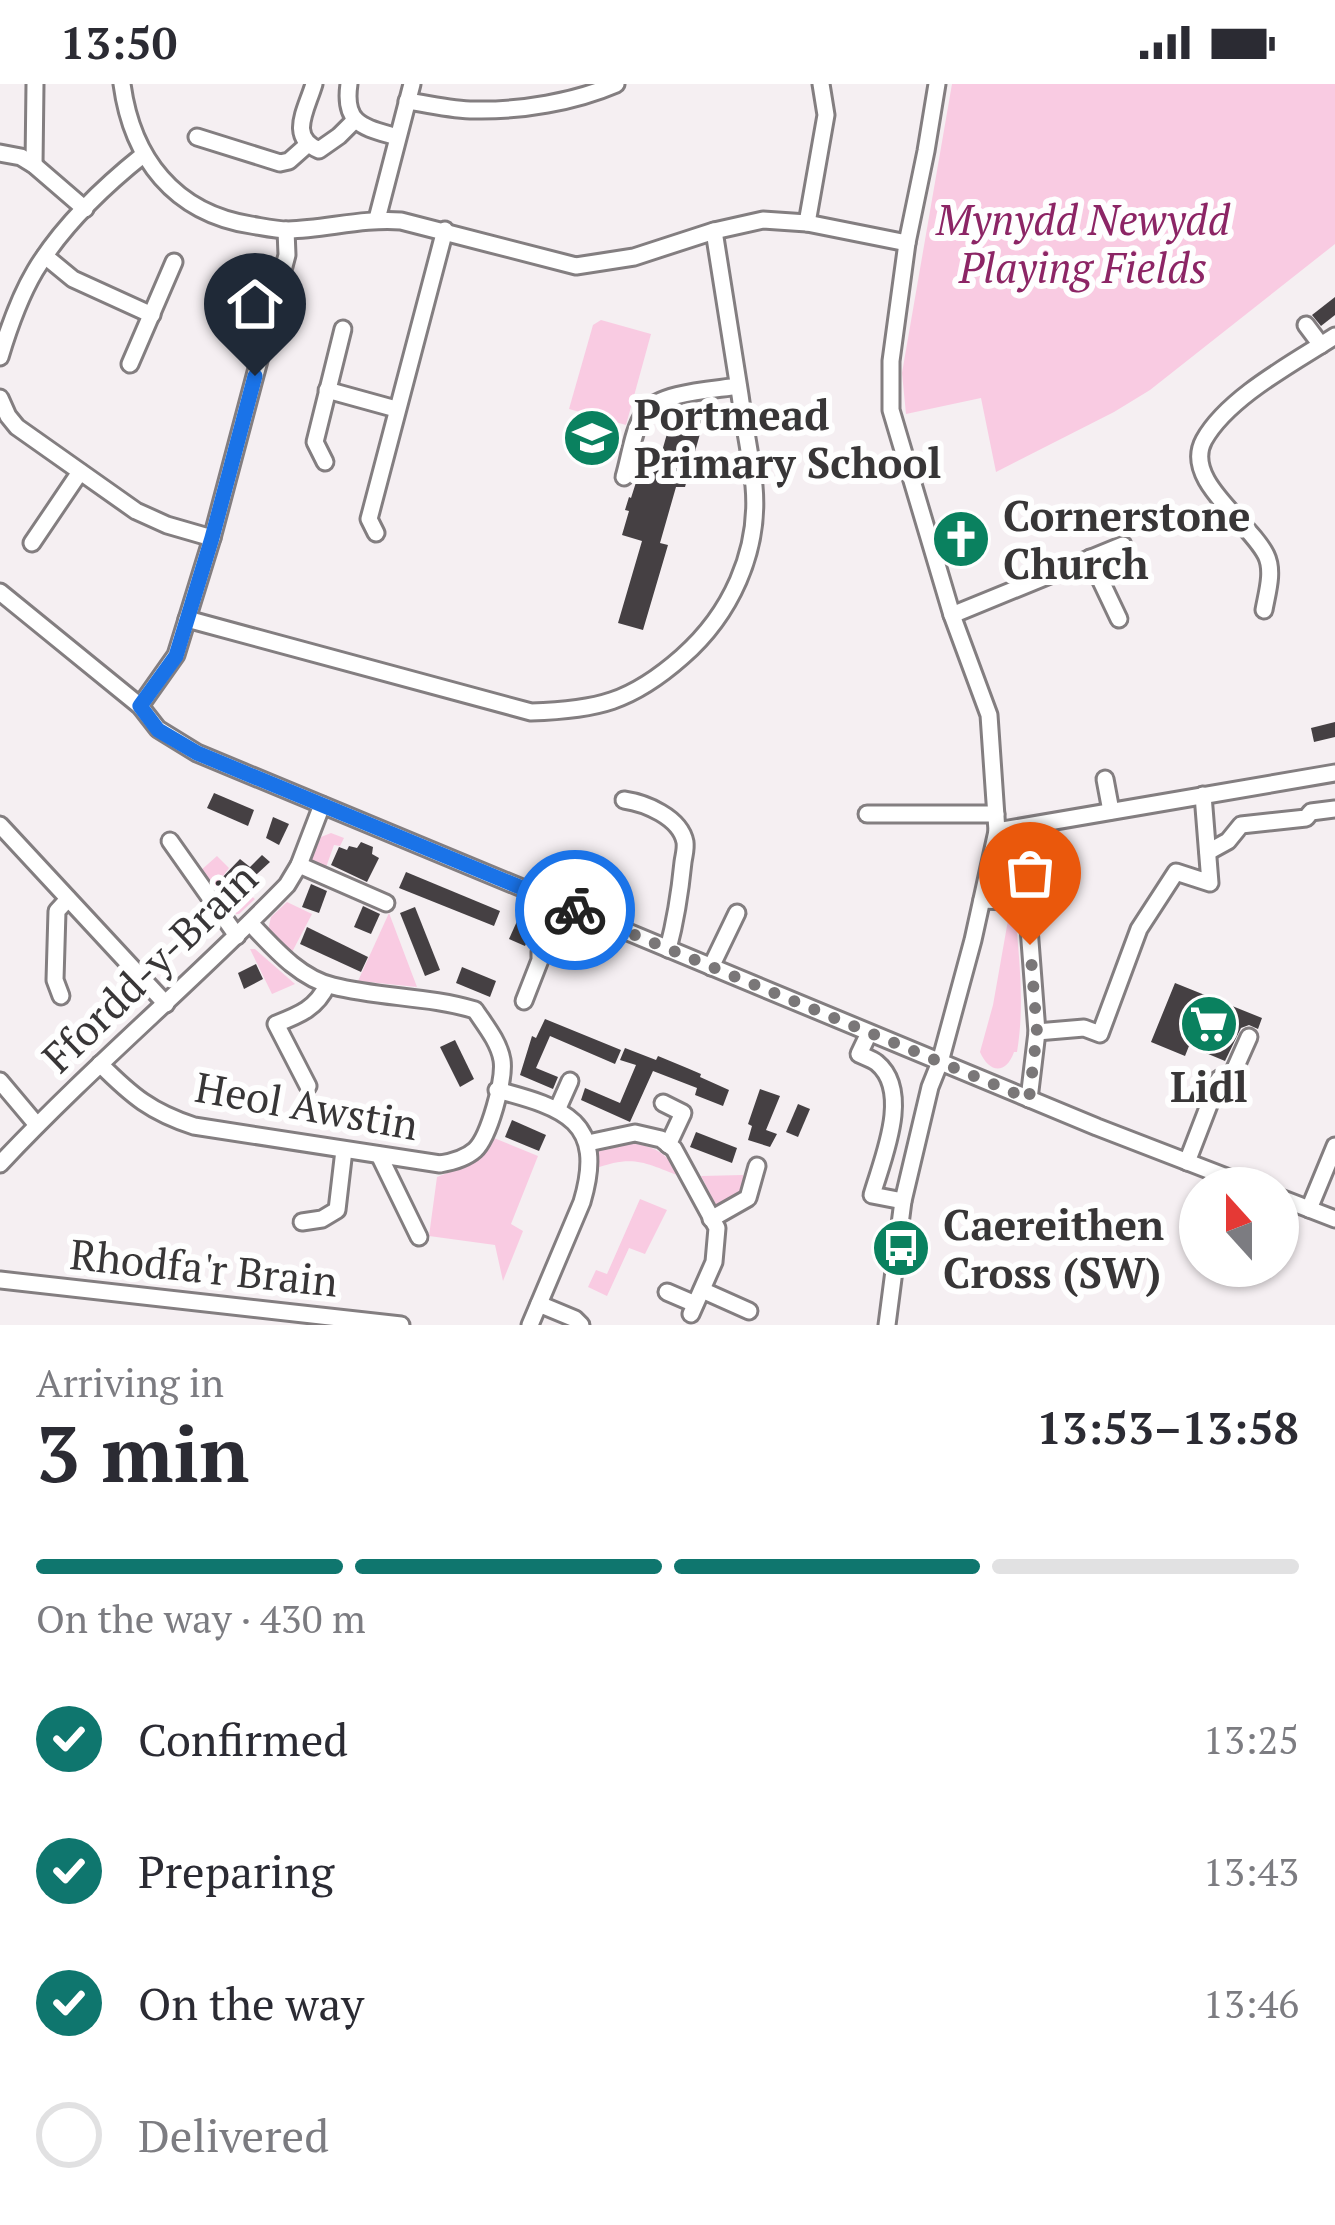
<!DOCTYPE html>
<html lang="en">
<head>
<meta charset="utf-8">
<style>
	body { margin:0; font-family:"PT Serif",serif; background:#f2f2f3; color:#2b2b33; height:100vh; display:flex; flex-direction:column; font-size:45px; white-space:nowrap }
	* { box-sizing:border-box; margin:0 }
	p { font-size:39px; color:#7c7c81 }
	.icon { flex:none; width:66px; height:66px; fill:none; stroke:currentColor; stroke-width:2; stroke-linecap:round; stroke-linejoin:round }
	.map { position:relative; height:1241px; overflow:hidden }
	.sheet { display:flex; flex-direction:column; background:#fff; flex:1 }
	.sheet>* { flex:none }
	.needle { width:78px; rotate:339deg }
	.tools { position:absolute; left:1179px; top:1083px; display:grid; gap:24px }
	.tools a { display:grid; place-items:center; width:120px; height:120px; border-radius:50%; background:#fff; box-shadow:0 3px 9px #0004; font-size:60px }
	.pin { position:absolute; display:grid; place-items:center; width:102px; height:102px; color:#fff; margin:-123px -51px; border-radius:50% 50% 50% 0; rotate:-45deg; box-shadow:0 0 12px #0007 }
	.pin .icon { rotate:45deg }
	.courier { position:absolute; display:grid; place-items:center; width:120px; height:120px; margin:-60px; border:9px solid #1a73e8; border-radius:50%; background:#fff; color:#222; box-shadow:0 3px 15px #0007 }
	.headline em { font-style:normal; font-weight:700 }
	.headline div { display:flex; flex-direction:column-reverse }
	.headline { display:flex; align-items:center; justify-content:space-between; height:204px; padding:0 36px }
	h1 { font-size:78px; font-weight:700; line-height:90px }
	.bar { display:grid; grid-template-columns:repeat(4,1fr); gap:18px 12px; align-content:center; height:144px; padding:0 36px }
	.bar i { height:15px; border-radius:9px; background:#e1e1e2 }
	.bar .active { background:#0f766e }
	.bar p { grid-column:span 4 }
	ol { padding:0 36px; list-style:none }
	li { display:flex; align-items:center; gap:36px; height:132px }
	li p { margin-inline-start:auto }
	li .icon { padding:12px; border-radius:50%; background:#0f766e; color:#fff; stroke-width:4 }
	li:last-child { color:#7c7c81 }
	li i { width:66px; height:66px; border:6px solid #e1e1e2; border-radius:50% }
	.status { display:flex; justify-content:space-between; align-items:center; height:84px; padding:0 60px; background:#fff; direction:ltr }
	.status svg { height:33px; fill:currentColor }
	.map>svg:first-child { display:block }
</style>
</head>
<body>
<div class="status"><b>13:50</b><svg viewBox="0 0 49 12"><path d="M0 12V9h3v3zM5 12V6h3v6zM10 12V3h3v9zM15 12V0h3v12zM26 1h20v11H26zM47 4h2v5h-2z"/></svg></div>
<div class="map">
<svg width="1335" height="1241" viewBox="0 0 1335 1241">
	<rect width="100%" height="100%" fill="#f5eff2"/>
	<g fill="#f9cbe2">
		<path d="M952 0H1335V160L1150 306 1114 328 996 388 981 314 906 330 902 289Z"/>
		<path d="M601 236 651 250 626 341 569 325 593 241Z"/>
		<path d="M331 749 344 754 340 762 334 761 325 786 309 779 321 753Z"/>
		<path d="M217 772 229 784 217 800 239 819 249 810 255 815 239 830 225 831 199 788Z"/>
		<path d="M287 818 312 830 291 870 267 850 271 833Z"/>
		<path d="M1010 825 1015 826C1019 874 1025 920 1017 968H1014C1006 991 989 989 980 968L993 921Z"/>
		<path d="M389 829 417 903 358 897Z"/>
		<path d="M250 865H255L295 900 272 910Z"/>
		<path d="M494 1054 538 1072 511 1140 523 1147 503 1197 495 1161 429 1152 437 1093C462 1084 479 1075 494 1054Z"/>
		<path d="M625 1058C656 1063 664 1066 682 1093 645 1079 634 1070 594 1085V1071L599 1063Z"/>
		<path d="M743 1091 744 1106 716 1121 701 1092Z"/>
		<path d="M640 1115 667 1126 645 1170 629 1164 607 1212 588 1203 596 1186 607 1190Z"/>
	</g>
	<g fill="#454043">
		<path d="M1335 213V231L1321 242 1312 231Z"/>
		<path d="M701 319 702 323 707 325 685 403H676L660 459 668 461 643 546 618 539 642 457 622 451 629 427 625 426 629 413 631 414 638 392 642 393 645 382 657 385 674 325Z"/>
		<path d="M1335 638V653L1314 658 1311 644Z"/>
		<path d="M214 709 254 726 248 742 207 724Z"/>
		<path d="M273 733 289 740 279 761 266 754Z"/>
		<path d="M361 758 373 763 372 770 379 774 367 798 331 781 339 763 347 766 349 762 357 764Z"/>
		<path d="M262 771 270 778 245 801 251 807 241 817 218 798 240 775 250 783Z"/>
		<path d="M406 788 500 827 494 842 399 804Z"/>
		<path d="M311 800 327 807 319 829 302 823Z"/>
		<path d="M363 822 380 830 371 850 354 843Z"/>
		<path d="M415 823 440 886 425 892 400 829Z"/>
		<path d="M518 835 534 841 525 862 509 855Z"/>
		<path d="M307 843 368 873 361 888 300 860Z"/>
		<path d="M256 880 263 895 244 905 238 889Z"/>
		<path d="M462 883 496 897 490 913 456 899Z"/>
		<path d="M1175 899 1262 934 1258 945 1249 941 1241 944 1225 977 1189 962 1185 972 1151 958Z"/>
		<path d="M545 935 621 966 615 980 550 952 536 984 558 993 553 1005 520 991 532 952 536 954Z"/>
		<path d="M455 956 474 995 460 1003 440 963Z"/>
		<path d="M625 964 656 976 658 972 687 984 701 990 700 993 729 1006 723 1022 695 1011 697 1004 653 987 630 1038 581 1016 585 1004 620 1019 636 981 620 976Z"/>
		<path d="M760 1005 780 1012 766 1046 777 1050 770 1063 748 1056 752 1042 748 1040Z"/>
		<path d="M798 1020 810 1025 798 1053 786 1048Z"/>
		<path d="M512 1036 546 1051 539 1067 505 1053Z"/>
		<path d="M696 1048 737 1064 732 1079 690 1063Z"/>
	</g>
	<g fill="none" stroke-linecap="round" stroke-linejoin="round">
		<defs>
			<g id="minor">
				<path d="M122 0C132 74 174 129 251 141 263 143 276 146 288 146 326 145 363 134 401 137L576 182 634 173 714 147 763 136 807 139 907 159"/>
				<path d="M314 0C306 27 288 53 319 66L339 52 354 37"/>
				<path d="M349 0C343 41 364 43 397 53"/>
				<path d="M407 17C429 20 452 26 474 26 521 27 574 18 616 0"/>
				<path d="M197 53 280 79 289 77 307 61"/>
				<path d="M0 69 21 73 34 81 85 125"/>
				<path d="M34 81 35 0"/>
				<path d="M377 135 412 0"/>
				<path d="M807 139 826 31 821 0"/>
				<path d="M45 172 73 195 152 231"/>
				<path d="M1306 241 1321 261"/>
				<path d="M0 273C9 243 19 214 35 187 62 142 103 103 143 71"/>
				<path d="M130 280 174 178"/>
				<path d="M327 306 396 325"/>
				<path d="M0 314 8 332 17 343 136 427 167 441 212 454"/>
				<path d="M325 378 315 358 343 245"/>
				<path d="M624 393C630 373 633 345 645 328 660 308 715 306 738 302"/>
				<path d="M376 449 369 435 445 146"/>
				<path d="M32 459 80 388"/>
				<path d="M1090 474 1119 535"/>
				<path d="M0 508 140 622 158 645 197 669 1097 1043 1255 1104"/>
				<path d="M1264 526C1267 509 1274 487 1266 471 1249 437 1182 396 1204 356 1228 313 1295 278 1335 252"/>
				<path d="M952 531 1123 461"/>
				<path d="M187 535 531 628C597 626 631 618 682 573 730 531 760 468 754 402 751 372 744 341 740 311 731 257 723 202 714 147"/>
				<path d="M140 622 176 571 212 454 287 171 286 146"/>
				<path d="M1105 695 1111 727"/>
				<path d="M624 716C645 719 680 733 685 758 686 765 684 771 683 778 680 808 676 835 668 865"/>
				<path d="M867 730H996"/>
				<path d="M0 741 166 920"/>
				<path d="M997 747 1335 689"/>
				<path d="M170 757 237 852"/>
				<path d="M1208 768 1228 757 1241 741 1306 734 1311 728 1335 725"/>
				<path d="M299 781 386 819"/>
				<path d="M982 816 1027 818 1037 948 1029 1015"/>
				<path d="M711 883 737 829"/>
				<path d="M61 912 55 896 57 827 68 815"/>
				<path d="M524 917 540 876V868L560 820"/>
				<path d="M1037 948 1084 944 1100 950 1139 845 1176 788 1210 799 1203 711"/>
				<path d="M869 949 859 970C865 973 872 975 877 979 912 1008 882 1076 872 1111L903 1117"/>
				<path d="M100 980C132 1012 151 1028 194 1042L440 1080C452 1078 465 1075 475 1066 489 1053 505 995 502 976 499 958 485 941 475 926 429 912 380 914 333 902 299 894 273 863 250 839"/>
				<path d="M0 997 37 1041"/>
				<path d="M308 1002 276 940C299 931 317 924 327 901"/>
				<path d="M497 1006C565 1024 606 1037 582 1118L530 1241"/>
				<path d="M663 1019 683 1029 668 1061"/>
				<path d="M558 1024 570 997"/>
				<path d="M588 1059 635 1049 661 1055 674 1065 717 1144 714 1178 691 1230"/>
				<path d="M379 1071 419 1153"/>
				<path d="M1187 1078 1219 995 1233 989 1249 953"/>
				<path d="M0 1080C91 983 194 897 287 801L299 781 322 721"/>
				<path d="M1278 1113 1335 1135"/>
				<path d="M1309 1125 1335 1062"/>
				<path d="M711 1135 748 1114 757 1082"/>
				<path d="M302 1138 322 1135 337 1126 344 1066"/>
				<path d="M0 1196 401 1241"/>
				<path d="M702 1206 749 1227"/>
				<path d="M667 1208 695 1220"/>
				<path d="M539 1220 575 1235 581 1241"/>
				<path d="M887 1241 903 1117 930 1003 940 978 973 856 997 747 989 631 952 531 891 326V277L907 159 926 67 937 0"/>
			</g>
		</defs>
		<use href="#minor" stroke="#837e80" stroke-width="21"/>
		<use href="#minor" stroke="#fff" stroke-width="15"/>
	</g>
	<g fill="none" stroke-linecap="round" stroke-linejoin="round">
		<path stroke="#7a7778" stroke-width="12" stroke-dasharray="0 21.6" d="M575 826 1029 1015 1037 948 1030 861"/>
		<path stroke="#1a73e8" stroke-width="15" d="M255 292 212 454 176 572 140 622 158 646 197 669 575 826"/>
	</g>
	<defs>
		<symbol id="school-disc" viewBox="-11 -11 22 22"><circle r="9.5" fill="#0a815f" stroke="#fefefe"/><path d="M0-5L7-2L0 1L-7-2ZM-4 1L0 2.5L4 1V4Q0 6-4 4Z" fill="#fff"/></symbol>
		<symbol id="church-disc" viewBox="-11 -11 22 22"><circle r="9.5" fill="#0a815f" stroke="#fefefe"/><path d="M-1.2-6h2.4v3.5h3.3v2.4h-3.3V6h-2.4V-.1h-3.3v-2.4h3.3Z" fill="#fff"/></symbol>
		<symbol id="supermarket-disc" viewBox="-11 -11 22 22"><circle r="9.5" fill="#0a815f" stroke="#fefefe"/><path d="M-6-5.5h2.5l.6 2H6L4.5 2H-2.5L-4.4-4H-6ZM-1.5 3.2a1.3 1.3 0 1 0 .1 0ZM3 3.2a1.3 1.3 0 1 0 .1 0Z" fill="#fff"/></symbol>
		<symbol id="bus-disc" viewBox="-11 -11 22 22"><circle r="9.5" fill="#0a815f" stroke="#fefefe"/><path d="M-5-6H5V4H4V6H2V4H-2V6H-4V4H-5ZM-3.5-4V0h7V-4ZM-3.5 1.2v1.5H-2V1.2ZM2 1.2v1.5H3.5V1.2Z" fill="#fff"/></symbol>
	</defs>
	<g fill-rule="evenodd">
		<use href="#school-disc" x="559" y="321" width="66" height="66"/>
		<use href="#church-disc" x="928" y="422" width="66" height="66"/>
		<use href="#supermarket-disc" x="1176" y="907" width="66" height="66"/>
		<use href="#bus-disc" x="868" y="1131" width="66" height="66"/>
	</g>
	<g text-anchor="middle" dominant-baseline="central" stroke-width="12" stroke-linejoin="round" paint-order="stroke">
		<g font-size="42" font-style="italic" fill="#8c2565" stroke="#fefefe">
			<text x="1083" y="135">Mynydd Newydd<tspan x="1083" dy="48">Playing Fields</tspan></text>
		</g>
		<g font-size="42" font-weight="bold" fill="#383637" stroke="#fefefe" text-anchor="start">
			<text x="634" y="330">Portmead<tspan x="634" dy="48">Primary School</tspan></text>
			<text x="1003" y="431">Cornerstone<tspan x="1003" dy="48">Church</tspan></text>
			<text x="1209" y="1002" text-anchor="middle">Lidl</text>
			<text x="943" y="1140">Caereithen<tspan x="943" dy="48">Cross (SW)</tspan></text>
		</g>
		<g font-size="42" fill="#383637" stroke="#fefefe">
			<text transform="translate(149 883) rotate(-44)">Ffordd-y-Brain</text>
			<text transform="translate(307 1021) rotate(10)">Heol Awstin</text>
			<text transform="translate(204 1183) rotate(6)">Rhodfa'r Brain</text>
		</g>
	</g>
</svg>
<div class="tools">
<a><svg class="needle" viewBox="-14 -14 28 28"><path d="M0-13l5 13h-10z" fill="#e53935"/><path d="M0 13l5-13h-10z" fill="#7c7c81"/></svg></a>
</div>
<div class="pin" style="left:1030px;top:861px;background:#ea580c"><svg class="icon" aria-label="bag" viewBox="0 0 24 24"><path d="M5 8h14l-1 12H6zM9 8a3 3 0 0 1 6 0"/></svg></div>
<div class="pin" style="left:255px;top:292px;background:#1f2937"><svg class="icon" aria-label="home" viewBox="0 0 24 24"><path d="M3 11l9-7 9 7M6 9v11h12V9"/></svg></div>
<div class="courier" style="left:575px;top:826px"><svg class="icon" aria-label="bike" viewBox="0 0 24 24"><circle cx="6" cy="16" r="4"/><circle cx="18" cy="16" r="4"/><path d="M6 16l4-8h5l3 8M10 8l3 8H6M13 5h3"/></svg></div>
</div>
<section class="sheet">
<div class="headline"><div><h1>3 min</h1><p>Arriving in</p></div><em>13:53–13:58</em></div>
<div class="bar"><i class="active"></i><i class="active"></i><i class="active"></i><i></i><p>On the way · 430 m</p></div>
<ol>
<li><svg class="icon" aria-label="check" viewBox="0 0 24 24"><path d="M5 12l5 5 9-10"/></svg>Confirmed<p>13:25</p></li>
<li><svg class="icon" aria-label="check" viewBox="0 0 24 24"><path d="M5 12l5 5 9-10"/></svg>Preparing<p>13:43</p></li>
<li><svg class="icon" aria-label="check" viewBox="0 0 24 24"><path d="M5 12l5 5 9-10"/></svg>On the way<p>13:46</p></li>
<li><i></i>Delivered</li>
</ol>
</section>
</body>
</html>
